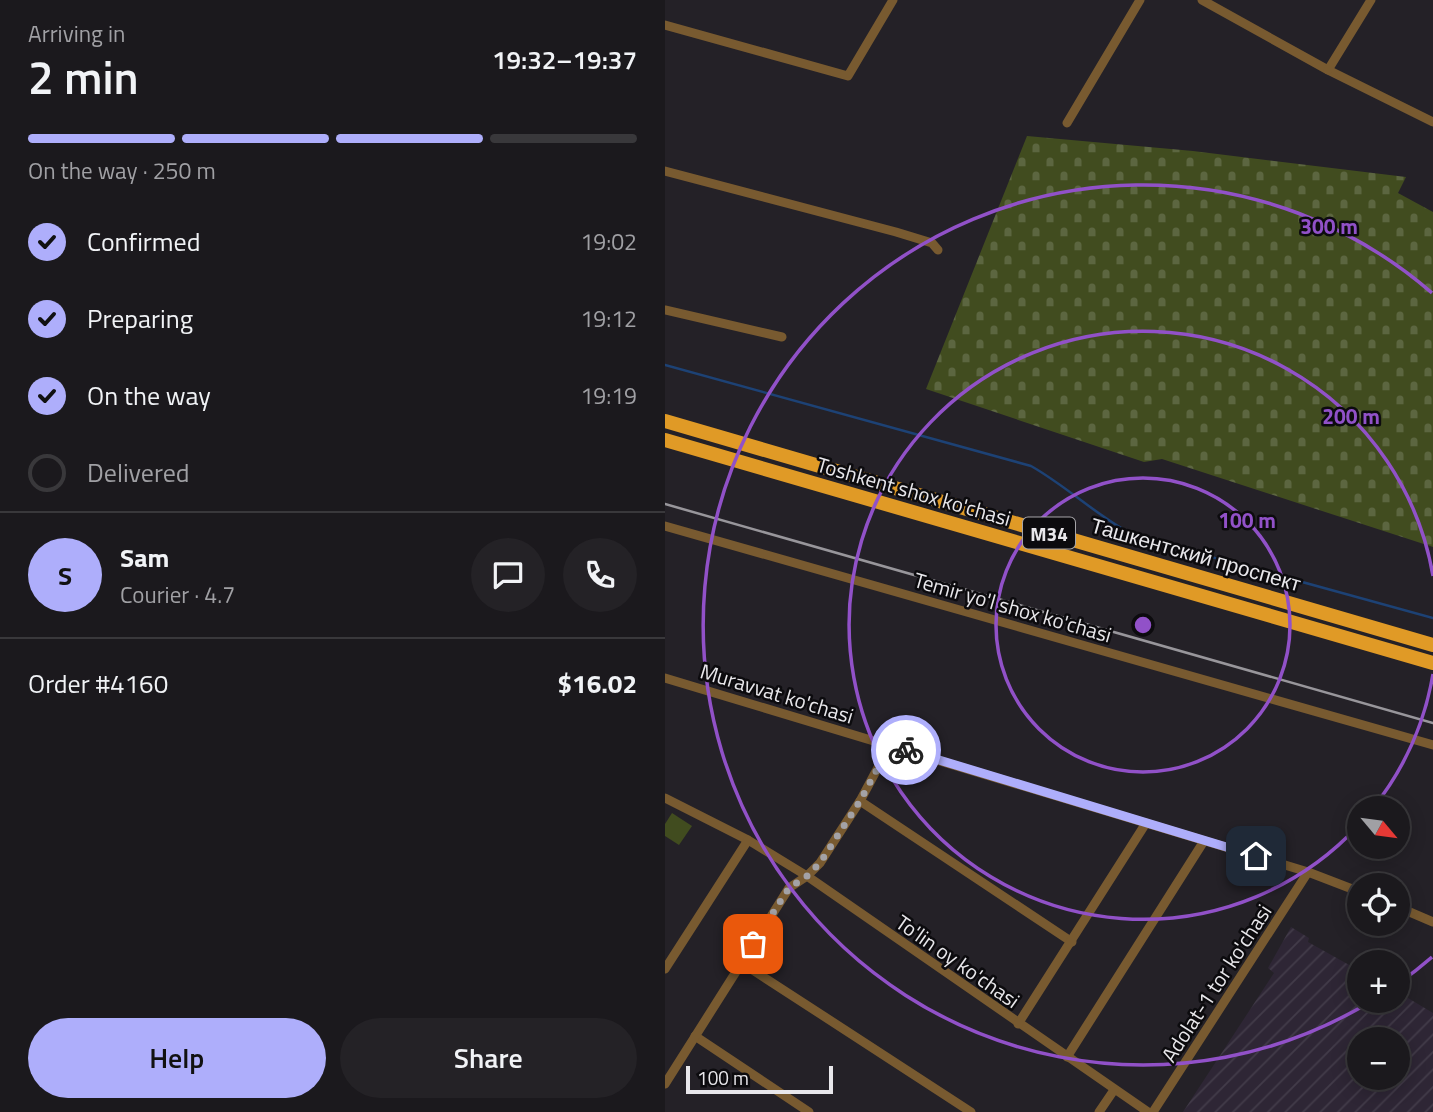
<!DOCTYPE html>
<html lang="en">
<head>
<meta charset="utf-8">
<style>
	body { margin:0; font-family:"Titillium Web",sans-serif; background:#242226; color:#f1f3f6; height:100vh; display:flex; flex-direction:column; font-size:26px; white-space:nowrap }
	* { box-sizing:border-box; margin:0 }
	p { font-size:23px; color:#a0a0a4 }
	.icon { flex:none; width:38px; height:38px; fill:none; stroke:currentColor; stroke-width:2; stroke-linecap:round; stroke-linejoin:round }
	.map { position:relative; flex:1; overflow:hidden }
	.side { display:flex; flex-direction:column; background:#1b191d; width:665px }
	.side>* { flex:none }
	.needle { width:46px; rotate:119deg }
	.controls { position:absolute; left:682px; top:796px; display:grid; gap:14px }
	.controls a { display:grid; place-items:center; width:63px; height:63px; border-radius:50%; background:#1b191d; box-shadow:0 4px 18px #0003,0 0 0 2px #39383b; font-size:35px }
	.scale { position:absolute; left:21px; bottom:18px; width:147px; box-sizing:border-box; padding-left:7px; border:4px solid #e8e7eb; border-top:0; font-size:19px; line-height:24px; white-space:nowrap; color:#e8e7eb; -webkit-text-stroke:5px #0c0b0e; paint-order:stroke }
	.pin { position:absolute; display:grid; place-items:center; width:60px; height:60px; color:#fff; margin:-30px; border-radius:14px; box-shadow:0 4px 10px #0006 }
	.courier { position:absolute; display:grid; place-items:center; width:70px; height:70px; margin:-35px; border:5px solid #aeaefb; border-radius:50%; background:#fff; color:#222; box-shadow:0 2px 9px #0007 }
	.summary em { font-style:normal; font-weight:600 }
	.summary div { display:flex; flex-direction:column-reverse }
	.summary { display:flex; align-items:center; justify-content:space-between; height:119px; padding:0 28px }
	h1 { font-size:46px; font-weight:600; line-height:52px }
	.bar { display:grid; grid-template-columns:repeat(4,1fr); gap:10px 7px; align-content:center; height:84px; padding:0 28px }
	.bar i { height:9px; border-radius:5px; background:#39383b }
	.bar .on { background:#aeaefb }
	.bar p { grid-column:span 4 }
	.line { display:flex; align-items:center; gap:18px; padding:0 28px; border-top:2px solid #39383b }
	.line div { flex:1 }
	.round { display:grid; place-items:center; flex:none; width:74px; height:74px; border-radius:37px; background:#242226 }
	ol { padding:0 28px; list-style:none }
	li { display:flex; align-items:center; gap:21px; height:77px }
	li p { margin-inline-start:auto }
	li .icon { padding:7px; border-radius:50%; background:#aeaefb; color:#111; stroke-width:4 }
	li:last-child { color:#a0a0a4 }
	li i { width:38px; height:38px; border:4px solid #39383b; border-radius:50% }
	.button { display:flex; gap:14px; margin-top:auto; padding:14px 28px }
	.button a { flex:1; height:80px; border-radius:42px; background:#aeaefb; color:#111; font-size:28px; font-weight:600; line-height:80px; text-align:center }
	.button a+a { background:#242226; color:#f1f3f6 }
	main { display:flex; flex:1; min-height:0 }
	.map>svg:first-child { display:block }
</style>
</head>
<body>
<main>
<section class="side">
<div class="summary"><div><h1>2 min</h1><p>Arriving in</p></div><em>19:32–19:37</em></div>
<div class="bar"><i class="on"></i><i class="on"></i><i class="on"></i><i></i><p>On the way · 250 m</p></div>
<ol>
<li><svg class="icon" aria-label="check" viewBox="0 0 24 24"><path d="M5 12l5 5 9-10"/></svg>Confirmed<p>19:02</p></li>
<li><svg class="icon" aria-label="check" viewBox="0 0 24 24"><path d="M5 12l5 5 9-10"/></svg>Preparing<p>19:12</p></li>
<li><svg class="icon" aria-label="check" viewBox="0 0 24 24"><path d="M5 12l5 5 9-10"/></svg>On the way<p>19:19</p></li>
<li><i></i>Delivered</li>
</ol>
<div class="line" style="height:126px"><b class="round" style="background:#aeaefb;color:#111">S</b><div><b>Sam</b><p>Courier · 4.7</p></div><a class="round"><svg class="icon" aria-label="chat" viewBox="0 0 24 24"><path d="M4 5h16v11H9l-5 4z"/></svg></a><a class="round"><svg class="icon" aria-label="phone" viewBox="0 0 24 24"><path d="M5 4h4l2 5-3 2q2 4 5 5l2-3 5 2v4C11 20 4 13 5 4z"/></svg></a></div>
<div class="line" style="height:91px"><div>Order #4160</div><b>$16.02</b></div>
<div class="button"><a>Help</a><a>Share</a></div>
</section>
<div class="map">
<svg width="768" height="1112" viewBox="0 0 768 1112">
	<defs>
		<pattern id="industrial-furrows" width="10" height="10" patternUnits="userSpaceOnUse" patternTransform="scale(1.75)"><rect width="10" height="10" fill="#2e2635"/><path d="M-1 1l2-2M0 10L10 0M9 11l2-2" fill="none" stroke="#423b49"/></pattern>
		<pattern id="cemetery-stones" width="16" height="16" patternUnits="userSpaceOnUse" patternTransform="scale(1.75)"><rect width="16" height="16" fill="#414c1f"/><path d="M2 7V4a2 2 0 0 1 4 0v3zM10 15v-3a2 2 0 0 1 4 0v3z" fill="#5c6640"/></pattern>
	</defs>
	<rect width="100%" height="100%" fill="#242127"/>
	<path fill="url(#industrial-furrows)" fill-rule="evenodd" d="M626 927 644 938 643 942 695 971V1001H733V992L768 1013V1112H518L609 973 603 968ZM695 1040H733V1078H695Z"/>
	<path fill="url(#cemetery-stones)" d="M362 136 528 151 741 177 733 193 768 212V547L497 459 479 462 261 389Z"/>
	<path fill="#414c1f" d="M7 813 27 826 14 845 0 836V824Z"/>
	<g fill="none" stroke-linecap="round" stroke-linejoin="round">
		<path stroke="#1d4275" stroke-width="2.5" d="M0 365 366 466C403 487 433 517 470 536L768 618"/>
		<g stroke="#785a30" stroke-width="9">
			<path d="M537 0 663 70 768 122"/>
			<path d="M0 25 183 76 228 0"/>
			<path d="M663 70 706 0"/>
			<path d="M402 123 475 0"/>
			<path d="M0 171 231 232 267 243 273 250"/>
			<path d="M0 310 117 337"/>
			<path d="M0 526 768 745"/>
			<path d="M0 678 643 872 695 892"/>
			<path d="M0 798 83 840 142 876 483 1112"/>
			<path d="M195 801 407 942"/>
			<path d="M733 907 768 922"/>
			<path d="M77 963 306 1112"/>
			<path d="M0 969 83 840"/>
			<path d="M353 1024 481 823"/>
			<path d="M30 1036 144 1112"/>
			<path d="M402 1057 539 841"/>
			<path d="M0 1084 124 888 142 876 155 863 195 801 225 745"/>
			<path d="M434 1112 449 1090"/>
			<path d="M488 1112 643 872"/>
		</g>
		<g stroke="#e09a26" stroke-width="14">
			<path d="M0 421 768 645"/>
			<path d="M0 440 768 663"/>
		</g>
		<path stroke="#98969b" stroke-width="2.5" d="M0 504 768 723"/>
	</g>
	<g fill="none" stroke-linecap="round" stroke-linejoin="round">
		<path stroke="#a3a2a6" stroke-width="7" stroke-dasharray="0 12.6" d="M88 944 124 888 142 876 155 863 195 801 225 745 241 750"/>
		<path stroke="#aeaefb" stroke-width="9" d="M241 750 591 856"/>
	</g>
	<g fill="none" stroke="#9151c8" stroke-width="3.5">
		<circle cx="478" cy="625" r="147"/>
		<path d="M768 674A294 294 0 0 1 708 808M693 826A294 294 0 1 1 768 576"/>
		<path d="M767 957A440 440 0 0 1 734 983M705 1002A440 440 0 1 1 767 293"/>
	</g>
	<g text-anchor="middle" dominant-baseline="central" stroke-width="5" stroke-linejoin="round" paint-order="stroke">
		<rect fill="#0c0b0e" stroke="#a6a5a9" stroke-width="2" x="358" y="517.5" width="52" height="31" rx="5"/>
		<g font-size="19" font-weight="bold" fill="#e8e7eb">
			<text x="384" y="533">M34</text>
		</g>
		<g font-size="21" fill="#e8e7eb" stroke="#0c0b0e">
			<text transform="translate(249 491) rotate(16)">Toshkent shox ko'chasi</text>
			<text transform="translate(531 554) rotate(16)">Ташкентский проспект</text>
			<text transform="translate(348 607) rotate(16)">Temir yo'l shox ko'chasi</text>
			<text transform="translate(112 693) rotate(17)">Muravvat ko'chasi</text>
			<text transform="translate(293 961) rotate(35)">To'lin oy ko'chasi</text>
			<text transform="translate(551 983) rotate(-57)">Adolat-1 tor ko'chasi</text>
		</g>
	</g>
	<circle cx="478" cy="625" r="10" fill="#9151c8" stroke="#0c0b0e" stroke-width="3.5"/>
	<g font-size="21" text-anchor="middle" font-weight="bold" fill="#9151c8" stroke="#0c0b0e" stroke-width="5" stroke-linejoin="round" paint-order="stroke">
		<text x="664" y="234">300 m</text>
		<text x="686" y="424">200 m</text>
		<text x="582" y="528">100 m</text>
	</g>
</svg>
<div class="controls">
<a><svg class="needle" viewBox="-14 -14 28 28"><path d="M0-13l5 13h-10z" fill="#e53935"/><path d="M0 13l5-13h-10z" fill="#a0a0a4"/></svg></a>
<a><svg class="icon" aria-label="locate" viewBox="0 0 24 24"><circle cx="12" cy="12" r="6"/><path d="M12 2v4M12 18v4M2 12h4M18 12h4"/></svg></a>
<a>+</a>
<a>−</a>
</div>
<div class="scale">100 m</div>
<div class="pin" style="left:88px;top:944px;background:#ea580c"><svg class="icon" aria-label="bag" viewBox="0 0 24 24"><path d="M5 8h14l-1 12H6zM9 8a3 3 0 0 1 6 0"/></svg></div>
<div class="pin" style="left:591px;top:856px;background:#1f2937"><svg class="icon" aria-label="home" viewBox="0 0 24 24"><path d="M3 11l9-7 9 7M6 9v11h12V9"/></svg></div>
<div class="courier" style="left:241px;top:750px"><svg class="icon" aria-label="bike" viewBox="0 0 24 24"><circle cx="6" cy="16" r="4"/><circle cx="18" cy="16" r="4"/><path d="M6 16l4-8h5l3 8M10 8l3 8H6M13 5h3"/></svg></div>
</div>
</main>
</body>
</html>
